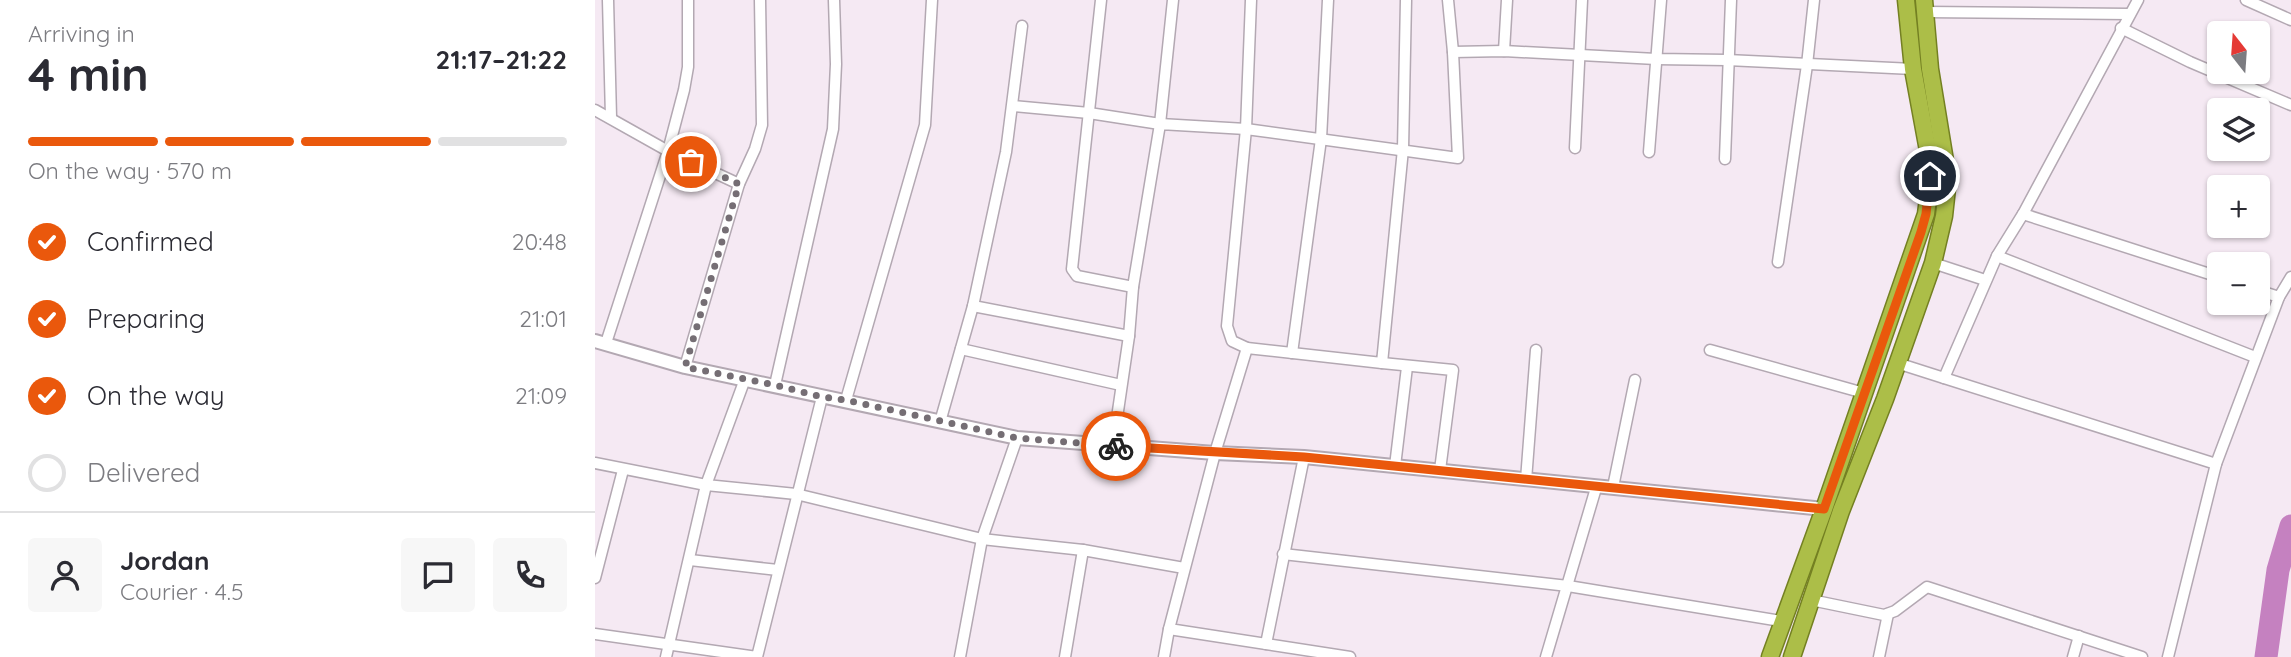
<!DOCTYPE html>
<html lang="en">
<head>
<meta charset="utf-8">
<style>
	body { margin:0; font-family:Quicksand,sans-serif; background:#f7f7f7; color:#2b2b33; height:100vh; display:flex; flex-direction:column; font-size:26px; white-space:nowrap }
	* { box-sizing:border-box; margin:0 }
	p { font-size:23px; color:#7c7c81 }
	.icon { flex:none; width:38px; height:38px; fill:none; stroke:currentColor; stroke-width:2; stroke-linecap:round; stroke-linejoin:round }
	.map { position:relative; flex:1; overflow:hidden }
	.drawer { display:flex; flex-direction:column; background:#fff; width:595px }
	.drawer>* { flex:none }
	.needle { width:46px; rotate:343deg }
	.tools { position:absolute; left:1612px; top:21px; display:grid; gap:14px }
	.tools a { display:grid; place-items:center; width:63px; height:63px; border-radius:7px; background:#fff; box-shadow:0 2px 5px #0004; font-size:35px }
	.pin { position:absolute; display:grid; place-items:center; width:60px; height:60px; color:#fff; margin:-30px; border:4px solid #fff; border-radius:50%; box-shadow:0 2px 7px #0007 }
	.courier { position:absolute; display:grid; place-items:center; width:70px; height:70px; margin:-35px; border:5px solid #ea580c; border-radius:50%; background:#fff; color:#222; box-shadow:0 2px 9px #0007 }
	.summary em { font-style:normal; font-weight:700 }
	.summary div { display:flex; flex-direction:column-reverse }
	.summary { display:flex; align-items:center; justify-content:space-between; height:119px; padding:0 28px }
	h1 { font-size:46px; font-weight:700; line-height:52px }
	.bar { display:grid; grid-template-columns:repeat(4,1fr); gap:10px 7px; align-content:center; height:84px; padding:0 28px }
	.bar i { height:9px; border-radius:5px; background:#e1e1e2 }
	.bar .current { background:#ea580c }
	.bar p { grid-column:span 4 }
	.line { display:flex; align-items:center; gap:18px; padding:0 28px; border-top:2px solid #e1e1e2 }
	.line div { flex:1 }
	.round { display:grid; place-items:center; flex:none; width:74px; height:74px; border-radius:7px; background:#f7f7f7 }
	ol { padding:0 28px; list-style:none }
	li { display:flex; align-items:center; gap:21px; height:77px }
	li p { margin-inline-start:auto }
	li .icon { padding:7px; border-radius:50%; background:#ea580c; color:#fff; stroke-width:4 }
	li:last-child { color:#7c7c81 }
	li i { width:38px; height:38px; border:4px solid #e1e1e2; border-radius:50% }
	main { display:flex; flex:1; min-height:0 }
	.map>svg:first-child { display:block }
</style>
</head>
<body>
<main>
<section class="drawer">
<div class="summary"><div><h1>4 min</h1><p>Arriving in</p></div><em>21:17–21:22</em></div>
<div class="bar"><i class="current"></i><i class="current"></i><i class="current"></i><i></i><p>On the way · 570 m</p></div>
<ol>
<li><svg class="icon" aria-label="check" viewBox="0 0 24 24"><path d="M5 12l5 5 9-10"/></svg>Confirmed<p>20:48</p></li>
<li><svg class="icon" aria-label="check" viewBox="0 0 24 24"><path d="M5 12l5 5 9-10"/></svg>Preparing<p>21:01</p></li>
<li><svg class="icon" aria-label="check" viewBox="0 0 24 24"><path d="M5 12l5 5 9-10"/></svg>On the way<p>21:09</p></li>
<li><i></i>Delivered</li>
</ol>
<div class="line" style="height:126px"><a class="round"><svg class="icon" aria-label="person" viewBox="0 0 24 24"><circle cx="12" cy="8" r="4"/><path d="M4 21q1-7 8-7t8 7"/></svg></a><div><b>Jordan</b><p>Courier · 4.5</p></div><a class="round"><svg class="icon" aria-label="chat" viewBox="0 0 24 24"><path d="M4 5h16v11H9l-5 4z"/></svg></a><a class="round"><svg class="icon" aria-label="phone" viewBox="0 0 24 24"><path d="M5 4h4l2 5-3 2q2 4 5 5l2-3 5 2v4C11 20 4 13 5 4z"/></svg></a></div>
</section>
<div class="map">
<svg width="1696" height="657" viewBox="0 0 1696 657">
	<rect width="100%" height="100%" fill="#f5e9f3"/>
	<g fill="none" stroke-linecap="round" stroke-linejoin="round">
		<path stroke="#c581c0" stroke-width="23" d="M1671 657 1683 570 1696 526"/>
		<defs>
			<g id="minor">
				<path d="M13 0 16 117"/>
				<path d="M506 0 477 269 482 276 538 287"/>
				<path d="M853 0 858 52 909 51 1061 59 1132 60 1318 69"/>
				<path d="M1651 0 1696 20"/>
				<path d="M1330 12 1534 14"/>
				<path d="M1526 28 1595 62 1696 105"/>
				<path d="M909 51 912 0"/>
				<path d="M418 106 494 113 565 124 578 0"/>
				<path d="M0 110 73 151 144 184"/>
				<path d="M980 148 987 0"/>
				<path d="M1054 152 1066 0"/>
				<path d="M1130 159 1136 0"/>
				<path d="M1428 214 1624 277"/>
				<path d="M1402 256 1660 357"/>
				<path d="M1183 262 1212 65 1219 0"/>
				<path d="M1338 263 1390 280"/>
				<path d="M1684 297 1696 277"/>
				<path d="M378 306 534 336"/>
				<path d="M11 343 73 151 89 90 93 67V0"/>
				<path d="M652 348 637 341 632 326 651 129 656 0"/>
				<path d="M366 349 526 385"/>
				<path d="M1115 350 1269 393"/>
				<path d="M697 353 726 139 733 0"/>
				<path d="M787 363 858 370 845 470"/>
				<path d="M1302 363 1349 378 1402 256 1428 214 1543 0"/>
				<path d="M90 367 144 184 160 149 167 125 165 0"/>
				<path d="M1349 378 1621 464"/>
				<path d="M180 385 238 129 241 64 239 0"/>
				<path d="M251 400 330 125 337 0"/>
				<path d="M345 422 378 306 411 152 427 26"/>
				<path d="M518 445 534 336 538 287 565 124 651 129 863 158 858 52"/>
				<path d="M0 463 111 485 201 494 387 539 488 550"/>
				<path d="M800 466 812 367"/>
				<path d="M931 480 941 350"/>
				<path d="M1018 487 1040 380"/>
				<path d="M688 554 973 586 1186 621"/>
				<path d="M95 560 183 570"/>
				<path d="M0 578 28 470"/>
				<path d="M1216 600 1289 615 1300 611 1332 587 1547 657"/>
				<path d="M0 634 162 657 227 397"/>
				<path d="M671 644 709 457"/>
				<path d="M71 657 111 485 150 379"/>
				<path d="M365 657 387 539 422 438"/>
				<path d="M470 657 488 550 589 568"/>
				<path d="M569 657 574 629"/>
				<path d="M755 657 574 629 620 453 652 348 787 363 808 149 811 0"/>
				<path d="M951 657 1001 488"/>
				<path d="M1284 657 1293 614"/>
				<path d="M1478 657 1484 636"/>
				<path d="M1573 657 1621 464 1684 297 1662 290"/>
			</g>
			<path id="tertiary" d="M0 341 90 367 422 438 620 453 709 457 1229 509"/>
			<g id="trunk">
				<path d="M1175 657 1229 509 1331 214 1336 176 1334 156 1318 69 1311 0"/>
				<path d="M1197 657 1246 511 1290 399 1338 263 1349 216 1353 179 1335 69 1329 0"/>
			</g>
		</defs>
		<use href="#minor" stroke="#b3a8b2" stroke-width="13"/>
		<use href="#tertiary" stroke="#b3a8b2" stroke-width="16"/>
		<use href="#trunk" stroke="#748022" stroke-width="19"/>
		<use href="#minor" stroke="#fff" stroke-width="10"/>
		<use href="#tertiary" stroke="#fff" stroke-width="12"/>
		<use href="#trunk" stroke="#acbe48" stroke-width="16"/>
	</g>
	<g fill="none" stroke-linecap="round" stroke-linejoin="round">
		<path stroke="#756e74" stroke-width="7" stroke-dasharray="0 12.6" d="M96 162 144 184 90 367 180 385 227 397 251 400 422 438 521 446"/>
		<path stroke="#ea580c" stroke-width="9" d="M521 446 709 457 1229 509 1326 232 1331 214 1335 176"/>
	</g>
</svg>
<div class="tools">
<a><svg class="needle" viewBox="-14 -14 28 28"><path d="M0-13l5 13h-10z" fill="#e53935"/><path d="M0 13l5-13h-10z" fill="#7c7c81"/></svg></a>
<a><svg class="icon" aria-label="layers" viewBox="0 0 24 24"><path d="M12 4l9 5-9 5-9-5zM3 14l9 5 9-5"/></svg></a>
<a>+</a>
<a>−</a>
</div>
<div class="pin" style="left:96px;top:162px;background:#ea580c"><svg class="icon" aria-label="bag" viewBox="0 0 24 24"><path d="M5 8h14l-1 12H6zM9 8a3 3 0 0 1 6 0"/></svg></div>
<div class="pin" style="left:1335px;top:176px;background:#1f2937"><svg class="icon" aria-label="home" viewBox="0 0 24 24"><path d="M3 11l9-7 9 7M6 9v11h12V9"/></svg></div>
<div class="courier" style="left:521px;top:446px"><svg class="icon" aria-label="bike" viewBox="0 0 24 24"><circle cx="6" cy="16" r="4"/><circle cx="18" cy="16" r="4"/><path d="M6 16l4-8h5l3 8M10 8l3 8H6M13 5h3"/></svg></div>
</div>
</main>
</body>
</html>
